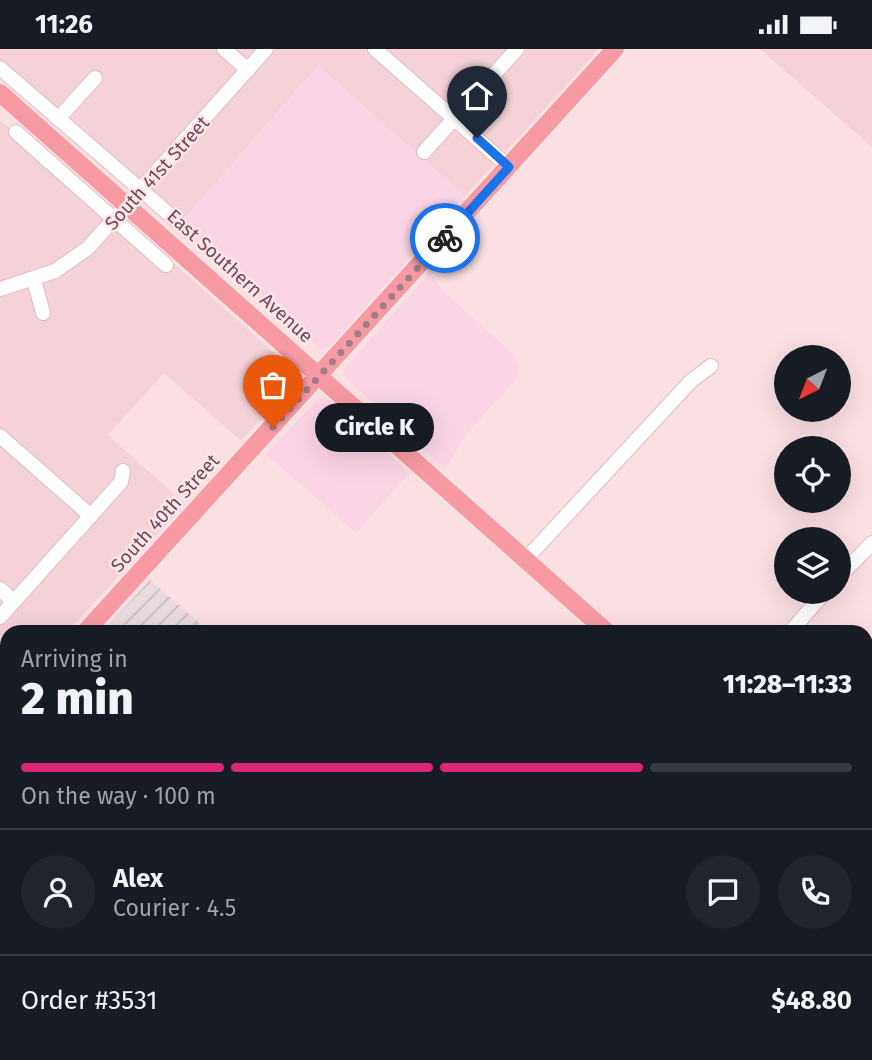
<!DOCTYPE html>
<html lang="en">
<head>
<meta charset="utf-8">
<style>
	body { margin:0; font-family:"Fira Sans",sans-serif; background:#20242c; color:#f1f3f6; height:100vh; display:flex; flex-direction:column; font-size:26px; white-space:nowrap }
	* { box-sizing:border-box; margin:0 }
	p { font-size:23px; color:#9ea1a6 }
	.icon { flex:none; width:38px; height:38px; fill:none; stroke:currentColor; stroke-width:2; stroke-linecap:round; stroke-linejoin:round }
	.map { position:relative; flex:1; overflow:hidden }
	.side { position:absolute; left:0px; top:576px; width:873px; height:436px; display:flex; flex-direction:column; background:#171b24; border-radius:21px 21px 0 0; box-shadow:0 7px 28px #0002 }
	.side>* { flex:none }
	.needle { width:46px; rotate:222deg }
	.fabs { position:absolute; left:774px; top:296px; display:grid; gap:14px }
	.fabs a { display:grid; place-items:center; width:77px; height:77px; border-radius:50%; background:#171b24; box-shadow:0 7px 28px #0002; font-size:35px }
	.pin { position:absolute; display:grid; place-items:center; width:60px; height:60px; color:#fff; margin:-72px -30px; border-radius:50% 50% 50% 0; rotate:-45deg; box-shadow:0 0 7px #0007 }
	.pin .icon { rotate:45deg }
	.courier { position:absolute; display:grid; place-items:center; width:70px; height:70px; margin:-35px; border:5px solid #1a73e8; border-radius:50%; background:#fff; color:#222; box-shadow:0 2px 9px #0007 }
	.bubble { position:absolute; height:49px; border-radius:24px; background:#171b24; box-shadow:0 7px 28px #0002; font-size:23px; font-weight:800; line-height:49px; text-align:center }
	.headline em { font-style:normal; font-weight:800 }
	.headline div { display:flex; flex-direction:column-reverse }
	.headline { display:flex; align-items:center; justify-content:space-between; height:119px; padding:0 21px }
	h1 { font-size:46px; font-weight:800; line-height:52px }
	.bar { display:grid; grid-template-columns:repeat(4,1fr); gap:10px 7px; align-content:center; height:84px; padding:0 21px }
	.bar i { height:9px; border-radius:5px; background:#363941 }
	.bar .active { background:#db2777 }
	.bar p { grid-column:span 4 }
	.line { display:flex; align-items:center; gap:18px; padding:0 21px; border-top:2px solid #363941 }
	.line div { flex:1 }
	.round { display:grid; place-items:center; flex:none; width:74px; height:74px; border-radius:37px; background:#20242c }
	.status { display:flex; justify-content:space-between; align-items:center; height:49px; padding:0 35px; background:#171b24; direction:ltr }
	.status svg { height:19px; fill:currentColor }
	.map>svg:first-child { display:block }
</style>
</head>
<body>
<div class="status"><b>11:26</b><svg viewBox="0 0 49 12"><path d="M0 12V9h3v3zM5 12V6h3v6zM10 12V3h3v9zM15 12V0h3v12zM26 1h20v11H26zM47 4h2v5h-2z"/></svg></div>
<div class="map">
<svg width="872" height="1011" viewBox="0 0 872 1011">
	<defs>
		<pattern id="industrial-furrows" width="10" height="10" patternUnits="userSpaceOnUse" patternTransform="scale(1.75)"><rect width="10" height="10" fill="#e9dbdf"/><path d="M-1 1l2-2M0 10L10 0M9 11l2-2" fill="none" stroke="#cbbdc1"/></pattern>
	</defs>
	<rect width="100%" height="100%" fill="#fbe0e3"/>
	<g fill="#f4d2d8">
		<path d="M0 0H599L465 147 318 17 176 179 0 26Z"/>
		<path d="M760 0H872V98Z"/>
		<path d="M0 71 13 83 19 76 294 322 296 332 241 392 164 324 108 386 185 455 67 583H7V648L0 656Z"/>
		<path d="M427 1004H690L697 1011H421Z"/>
	</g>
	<g fill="#fbd4e5">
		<path d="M319 17 465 147 331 296 321 300 176 179Z"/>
		<path d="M430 223 442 241 511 303 519 317 516 330 468 383 445 420 343 327 345 319Z"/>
		<path d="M328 350 409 424 356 484 266 405 317 351Z"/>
	</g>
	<g fill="url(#industrial-furrows)">
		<path d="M150 531 210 583H102Z"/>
		<path d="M7 687V1004L404 1005 399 1011H0V694Z"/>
		<path d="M866 831 872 836V1011H697L690 1005 866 1004Z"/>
	</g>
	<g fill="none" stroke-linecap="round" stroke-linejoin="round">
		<defs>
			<g id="minor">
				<path d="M224 0 248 21"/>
				<path d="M375 0 509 118"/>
				<path d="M0 19 177 172"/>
				<path d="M58 70 95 29"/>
				<path d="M16 83 166 216"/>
				<path d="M424 103 517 0"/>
				<path d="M34 231 43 264"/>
				<path d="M0 240 55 222 88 199 266 0"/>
				<path d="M0 387 91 467"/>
				<path d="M526 510 691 332 711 317"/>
				<path d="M838 529 872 494"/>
				<path d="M0 540 14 553"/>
				<path d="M0 568 121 433 123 422"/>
				<path d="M790 583 826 542"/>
				<path d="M0 893 7 898"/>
				<path d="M0 912 7 916"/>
				<path d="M0 994 7 985"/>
				<path d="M146 1004 153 1011"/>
				<path d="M411 1011 417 1004"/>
			</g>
			<g id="major">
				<path d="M0 44 607 583"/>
				<path d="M85 583 615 0"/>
				<path d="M0 675 7 668"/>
				<path d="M866 813 872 818"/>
			</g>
		</defs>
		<use href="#minor" stroke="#debcc6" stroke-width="16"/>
		<use href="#major" stroke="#fff" stroke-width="19"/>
		<use href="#minor" stroke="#fff" stroke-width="14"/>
		<use href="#major" stroke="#f89aa4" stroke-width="18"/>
	</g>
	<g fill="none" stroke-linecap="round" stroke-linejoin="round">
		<path stroke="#a17d89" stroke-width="7" stroke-dasharray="0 12.6" d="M273 378 445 189"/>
		<path stroke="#1a73e8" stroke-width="9" d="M445 189 509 118 477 89"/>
	</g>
	<g text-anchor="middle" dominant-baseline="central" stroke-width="5" stroke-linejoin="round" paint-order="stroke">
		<g font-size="19" fill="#704858" stroke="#fee5e9">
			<text transform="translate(157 124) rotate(-48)">South 41st Street</text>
			<text transform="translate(240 227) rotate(42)">East Southern Avenue</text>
			<text transform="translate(165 464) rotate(-48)">South 40th Street</text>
		</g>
	</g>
</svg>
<div class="fabs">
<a><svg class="needle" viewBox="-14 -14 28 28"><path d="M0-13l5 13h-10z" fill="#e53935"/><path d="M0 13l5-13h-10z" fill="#9ea1a6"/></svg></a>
<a><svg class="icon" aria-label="locate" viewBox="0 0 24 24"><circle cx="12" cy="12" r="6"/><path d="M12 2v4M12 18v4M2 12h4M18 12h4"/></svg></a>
<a><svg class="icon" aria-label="layers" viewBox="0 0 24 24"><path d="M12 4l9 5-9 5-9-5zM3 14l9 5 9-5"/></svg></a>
</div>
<div class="pin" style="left:273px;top:378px;background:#ea580c"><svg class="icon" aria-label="bag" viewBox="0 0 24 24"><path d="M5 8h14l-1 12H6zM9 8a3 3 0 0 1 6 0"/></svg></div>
<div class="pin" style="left:477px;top:89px;background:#1f2937"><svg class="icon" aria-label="home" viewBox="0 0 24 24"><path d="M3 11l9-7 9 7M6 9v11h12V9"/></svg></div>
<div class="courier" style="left:445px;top:189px"><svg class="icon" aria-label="bike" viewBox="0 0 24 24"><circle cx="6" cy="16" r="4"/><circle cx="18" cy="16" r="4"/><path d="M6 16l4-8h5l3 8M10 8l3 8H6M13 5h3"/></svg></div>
<div class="bubble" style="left:315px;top:354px;width:119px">Circle K</div>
<section class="side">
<div class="headline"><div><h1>2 min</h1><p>Arriving in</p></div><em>11:28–11:33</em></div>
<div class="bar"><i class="active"></i><i class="active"></i><i class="active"></i><i></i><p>On the way · 100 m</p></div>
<div class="line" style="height:126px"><a class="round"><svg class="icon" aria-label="person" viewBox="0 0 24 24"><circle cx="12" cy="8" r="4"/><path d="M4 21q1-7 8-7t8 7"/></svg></a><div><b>Alex</b><p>Courier · 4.5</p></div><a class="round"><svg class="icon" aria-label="chat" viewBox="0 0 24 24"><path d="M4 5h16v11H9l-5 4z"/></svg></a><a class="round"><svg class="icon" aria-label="phone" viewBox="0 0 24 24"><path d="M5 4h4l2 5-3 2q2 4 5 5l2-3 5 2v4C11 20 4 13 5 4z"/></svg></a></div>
<div class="line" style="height:91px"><div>Order #3531</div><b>$48.80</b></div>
</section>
</div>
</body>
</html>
